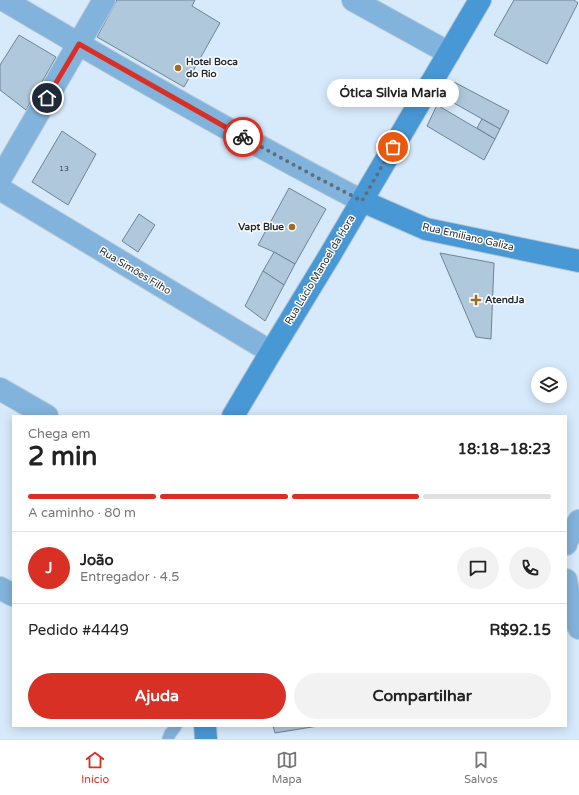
<!DOCTYPE html>
<html lang="pt">
<head>
<meta charset="utf-8">
<style>
	body { margin:0; font-family:"Varela Round",sans-serif; background:#f2f2f2; color:#222; height:100vh; display:flex; flex-direction:column; font-size:15px; white-space:nowrap }
	* { box-sizing:border-box; margin:0 }
	p { font-size:13px; color:#767676 }
	.icon { flex:none; width:22px; height:22px; fill:none; stroke:currentColor; stroke-width:2; stroke-linecap:round; stroke-linejoin:round }
	.map { position:relative; flex:1; overflow:hidden }
	.panel { position:absolute; left:12px; top:415px; width:555px; height:312px; display:flex; flex-direction:column; background:#fff; border-radius:0px; box-shadow:0 2px 10px #0003 }
	.panel>* { flex:none }
	.fabs { position:absolute; left:531px; top:367px; display:grid; gap:8px }
	.fabs a { display:grid; place-items:center; width:36px; height:36px; border-radius:50%; background:#fff; box-shadow:0 2px 10px #0003; font-size:20px }
	.pin { position:absolute; display:grid; place-items:center; width:34px; height:34px; color:#fff; margin:-17px; border:2px solid #fff; border-radius:50%; box-shadow:0 1px 4px #0007 }
	.courier { position:absolute; display:grid; place-items:center; width:40px; height:40px; margin:-20px; border:3px solid #d93025; border-radius:50%; background:#fff; color:#222; box-shadow:0 1px 5px #0007 }
	.bubble { position:absolute; height:28px; border-radius:14px; background:#fff; box-shadow:0 2px 10px #0003; font-size:13px; font-weight:700; line-height:28px; text-align:center }
	.head em { font-style:normal; font-weight:700 }
	.head div { display:flex; flex-direction:column-reverse }
	.head { display:flex; align-items:center; justify-content:space-between; height:68px; padding:0 16px }
	h1 { font-size:26px; font-weight:700; line-height:30px }
	.bar { display:grid; grid-template-columns:repeat(4,1fr); gap:6px 4px; align-content:center; height:48px; padding:0 16px }
	.bar i { height:5px; border-radius:3px; background:#e0e0e0 }
	.bar .active { background:#d93025 }
	.bar p { grid-column:span 4 }
	.line { display:flex; align-items:center; gap:10px; padding:0 16px; border-top:1px solid #e0e0e0 }
	.line div { flex:1 }
	.round { display:grid; place-items:center; flex:none; width:42px; height:42px; border-radius:21px; background:#f2f2f2 }
	.primary-button { display:flex; gap:8px; margin-top:auto; padding:8px 16px }
	.primary-button a { flex:1; height:46px; border-radius:24px; background:#d93025; color:#fff; font-size:16px; font-weight:700; line-height:46px; text-align:center }
	.primary-button a+a { background:#f2f2f2; color:#222 }
	.menu { display:flex; justify-content:space-around; align-items:center; height:56px; border-top:1px solid #e0e0e0; background:#fff; font-size:11px; color:#767676 }
	.menu a { display:grid; justify-items:center; gap:2px }
	.menu .active { color:#d93025 }
	.map>svg:first-child { display:block }
</style>
</head>
<body>
<div class="map">
<svg width="579" height="739" viewBox="0 0 579 739">
	<rect width="100%" height="100%" fill="#d7eafb"/>
	<g fill="#b0c8dc" stroke="#6e8497">
		<path d="M117 0H195L192 6 220 23 184 87 97 37Z"/>
		<path d="M514 0H574L578 3 547 64 494 35Z"/>
		<path d="M19 35 56 57 26 110 0 90V65Z"/>
		<path d="M454 82 509 111 500 129 445 98Z"/>
		<path d="M437 105 495 139 484 160 427 126Z"/>
		<path d="M482 119 500 129 495 139 477 128Z"/>
		<path d="M62 131 96 154 68 205 32 182Z"/>
		<path d="M289 188 326 209 295 264 274 252 258 245Z"/>
		<path d="M139 214 155 225 138 252 122 241Z"/>
		<path d="M274 252 295 264 284 285 263 271Z"/>
		<path d="M440 253 494 263 491 339 476 337Z"/>
		<path d="M263 271 284 285 265 321 245 306Z"/>
		<path d="M273 726H318L275 733Z"/>
	</g>
	<g fill="none" stroke-linecap="round" stroke-linejoin="round">
		<defs>
			<path id="lane" d="M168 739 170 734 176 726"/>
			<g id="street">
				<path d="M4 0C122 70 241 138 362 201"/>
				<path d="M353 0 449 53"/>
				<path d="M0 179 104 0"/>
				<path d="M0 189 271 352"/>
				<path d="M0 389 47 416"/>
				<path d="M566 544V542L579 521"/>
				<path d="M566 580 571 609 579 628"/>
				<path d="M0 588 13 595"/>
			</g>
			<g id="secondary">
				<path d="M362 201 426 229 579 261"/>
				<path d="M233 416 271 352 330 255 480 0"/>
				<path d="M205 726 206 739"/>
			</g>
		</defs>
		<use href="#lane" stroke="#b6c8d7" stroke-width="13"/>
		<use href="#street" stroke="#b6c8d7" stroke-width="24"/>
		<use href="#secondary" stroke="#b6c8d7" stroke-width="24"/>
		<use href="#lane" stroke="#82b3dc" stroke-width="11"/>
		<use href="#street" stroke="#82b3dc" stroke-width="22"/>
		<use href="#secondary" stroke="#4898d5" stroke-width="22"/>
	</g>
	<g fill="none" stroke-linecap="round" stroke-linejoin="round">
		<path stroke="#616e79" stroke-width="4" stroke-dasharray="0 7.2" d="M243 137 318 178 362 201 393 147"/>
		<path stroke="#d93025" stroke-width="5" d="M47 98 79 44 243 137"/>
	</g>
	<g fill="#a06c24" stroke="#fff" stroke-width="1.5">
		<circle cx="178" cy="68" r="4"/>
		<circle cx="292" cy="227" r="4"/>
		<path d="M474 294h4v4h4v4h-4v4h-4v-4h-4v-4h4z"/>
	</g>
	<g text-anchor="middle" dominant-baseline="central" stroke-width="3" stroke-linejoin="round" paint-order="stroke">
		<g font-size="8" fill="#46525d">
			<text x="64" y="168">13</text>
		</g>
		<g font-size="10" font-weight="bold" fill="#222b33" stroke="#fff" text-anchor="start">
			<text x="186" y="62">Hotel Boca<tspan x="186" dy="12">do Rio</tspan></text>
			<text x="284" y="227" text-anchor="end">Vapt Blue</text>
			<text x="485" y="300">AtendJa</text>
		</g>
		<g font-size="10" fill="#222b33" stroke="#fff">
			<text transform="translate(468 237) rotate(13)">Rua Emiliano Galiza</text>
			<text transform="translate(320 270) rotate(-59)">Rua Lúcio Manoel da Hora</text>
			<text transform="translate(135 271) rotate(31)">Rua Simões Filho</text>
		</g>
	</g>
</svg>
<div class="fabs">
<a><svg class="icon" aria-label="layers" viewBox="0 0 24 24"><path d="M12 4l9 5-9 5-9-5zM3 14l9 5 9-5"/></svg></a>
</div>
<div class="pin" style="left:393px;top:147px;background:#ea580c"><svg class="icon" aria-label="bag" viewBox="0 0 24 24"><path d="M5 8h14l-1 12H6zM9 8a3 3 0 0 1 6 0"/></svg></div>
<div class="pin" style="left:47px;top:98px;background:#1f2937"><svg class="icon" aria-label="home" viewBox="0 0 24 24"><path d="M3 11l9-7 9 7M6 9v11h12V9"/></svg></div>
<div class="courier" style="left:243px;top:137px"><svg class="icon" aria-label="bike" viewBox="0 0 24 24"><circle cx="6" cy="16" r="4"/><circle cx="18" cy="16" r="4"/><path d="M6 16l4-8h5l3 8M10 8l3 8H6M13 5h3"/></svg></div>
<div class="bubble" style="left:327px;top:79px;width:132px">Ótica Silvia Maria</div>
<section class="panel">
<div class="head"><div><h1>2 min</h1><p>Chega em</p></div><em>18:18–18:23</em></div>
<div class="bar"><i class="active"></i><i class="active"></i><i class="active"></i><i></i><p>A caminho · 80 m</p></div>
<div class="line" style="height:72px"><b class="round" style="background:#d93025;color:#fff">J</b><div><b>João</b><p>Entregador · 4.5</p></div><a class="round"><svg class="icon" aria-label="chat" viewBox="0 0 24 24"><path d="M4 5h16v11H9l-5 4z"/></svg></a><a class="round"><svg class="icon" aria-label="phone" viewBox="0 0 24 24"><path d="M5 4h4l2 5-3 2q2 4 5 5l2-3 5 2v4C11 20 4 13 5 4z"/></svg></a></div>
<div class="line" style="height:52px"><div>Pedido #4449</div><b>R$92.15</b></div>
<div class="primary-button"><a>Ajuda</a><a>Compartilhar</a></div>
</section>
</div>
<nav class="menu">
<a class="active"><svg class="icon" aria-label="home" viewBox="0 0 24 24"><path d="M3 11l9-7 9 7M6 9v11h12V9"/></svg>Início</a>
<a><svg class="icon" aria-label="map" viewBox="0 0 24 24"><path d="M3 6l6-2 6 2 6-2v14l-6 2-6-2-6 2zM9 4v14M15 6v14"/></svg>Mapa</a>
<a><svg class="icon" aria-label="saved" viewBox="0 0 24 24"><path d="M7 4h10v16l-5-4-5 4z"/></svg>Salvos</a>
</nav>
</body>
</html>
